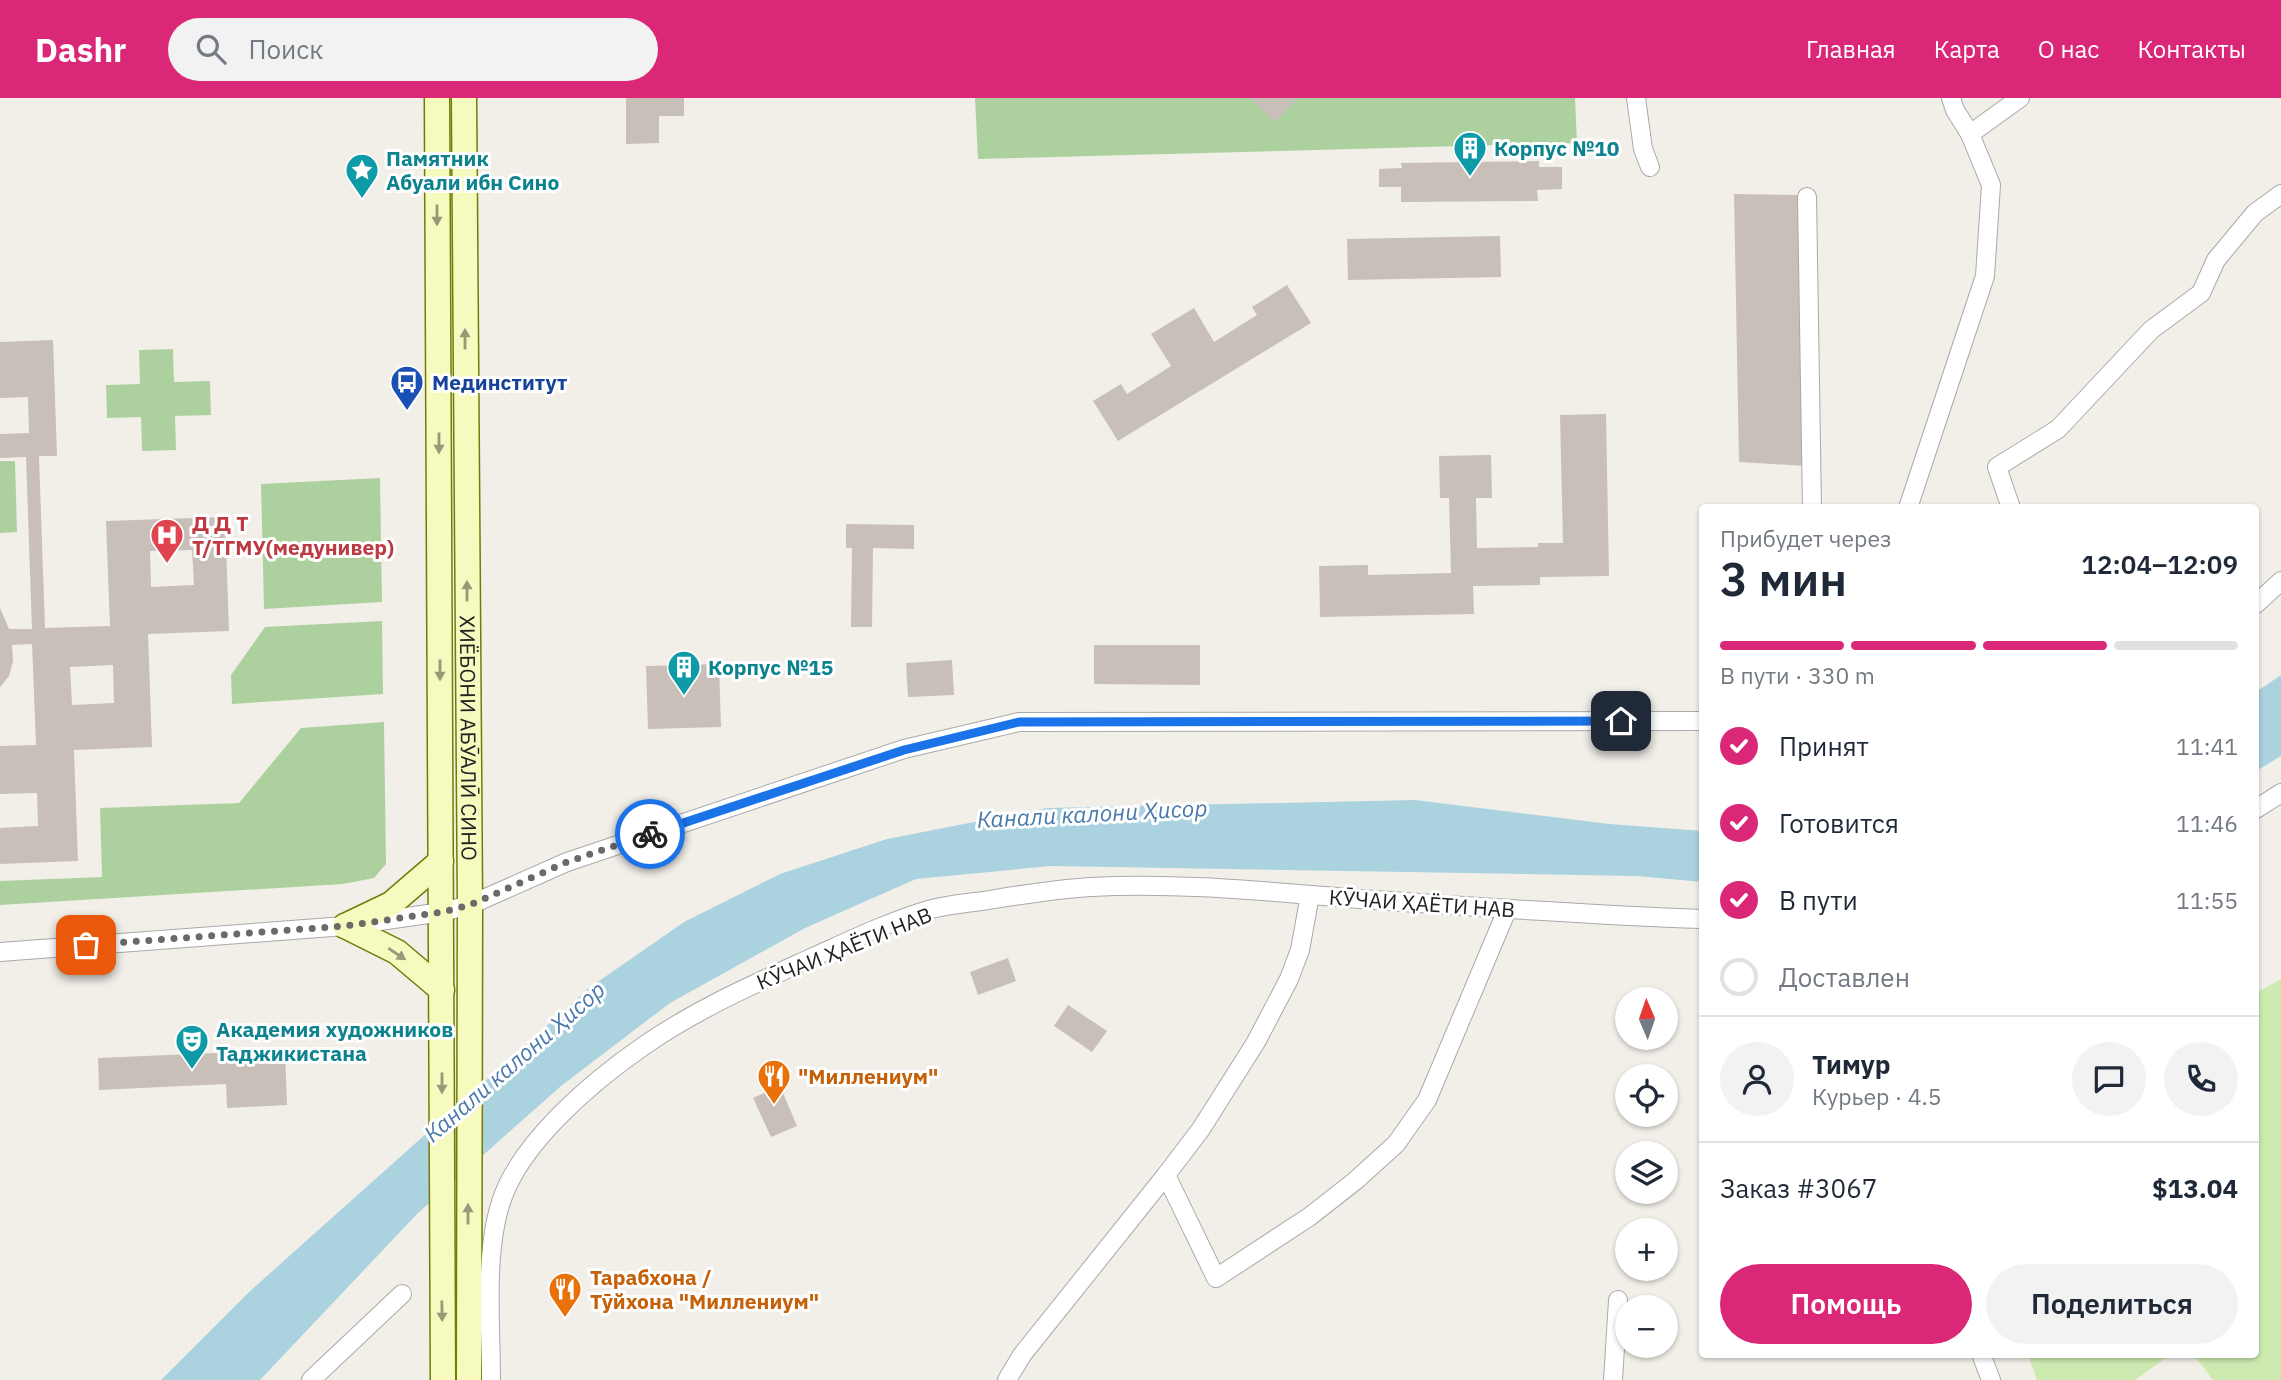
<!DOCTYPE html>
<html lang="ru">
<head>
<meta charset="utf-8">
<style>
	body { margin:0; font-family:"IBM Plex Sans",sans-serif; background:#f2f2f3; color:#1f2937; height:100vh; display:flex; flex-direction:column; font-size:26px; white-space:nowrap }
	* { box-sizing:border-box; margin:0 }
	p { font-size:23px; color:#747a83 }
	.icon { flex:none; width:38px; height:38px; fill:none; stroke:currentColor; stroke-width:2; stroke-linecap:round; stroke-linejoin:round }
	.map { position:relative; flex:1; overflow:hidden }
	.drawer { position:absolute; left:1699px; top:406px; width:560px; height:854px; display:flex; flex-direction:column; background:#fff; border-radius:7px; box-shadow:0 2px 5px #0004 }
	.drawer>* { flex:none }
	.needle { width:46px; rotate:358deg }
	.tools { position:absolute; left:1615px; top:889px; display:grid; gap:14px }
	.tools a { display:grid; place-items:center; width:63px; height:63px; border-radius:50%; background:#fff; box-shadow:0 2px 5px #0004; font-size:35px }
	.pin { position:absolute; display:grid; place-items:center; width:60px; height:60px; color:#fff; margin:-30px; border-radius:14px; box-shadow:0 4px 10px #0006 }
	.courier { position:absolute; display:grid; place-items:center; width:70px; height:70px; margin:-35px; border:5px solid #1a73e8; border-radius:50%; background:#fff; color:#222; box-shadow:0 2px 9px #0007 }
	.overview em { font-style:normal; font-weight:600 }
	.overview div { display:flex; flex-direction:column-reverse }
	.overview { display:flex; align-items:center; justify-content:space-between; height:119px; padding:0 21px }
	h1 { font-size:46px; font-weight:600; line-height:52px }
	.bar { display:grid; grid-template-columns:repeat(4,1fr); gap:10px 7px; align-content:center; height:84px; padding:0 21px }
	.bar i { height:9px; border-radius:5px; background:#e0e1e3 }
	.bar .selected { background:#db2777 }
	.bar p { grid-column:span 4 }
	.line { display:flex; align-items:center; gap:18px; padding:0 21px; border-top:2px solid #e0e1e3 }
	.line div { flex:1 }
	.round { display:grid; place-items:center; flex:none; width:74px; height:74px; border-radius:37px; background:#f2f2f3 }
	ol { padding:0 21px; list-style:none }
	li { display:flex; align-items:center; gap:21px; height:77px }
	li p { margin-inline-start:auto }
	li .icon { padding:7px; border-radius:50%; background:#db2777; color:#fff; stroke-width:4 }
	li:last-child { color:#747a83 }
	li i { width:38px; height:38px; border:4px solid #e0e1e3; border-radius:50% }
	.primary-button { display:flex; gap:14px; margin-top:auto; padding:14px 21px }
	.primary-button a { flex:1; height:80px; border-radius:42px; background:#db2777; color:#fff; font-size:28px; font-weight:600; line-height:80px; text-align:center }
	.primary-button a+a { background:#f2f2f3; color:#1f2937 }
	header { display:flex; align-items:center; gap:42px; box-sizing:border-box; height:98px; padding:0 35px; background:#db2777; color:#fff }
	header strong { font-size:33px }
	nav { display:flex; gap:38px; margin-inline-start:auto; font-size:24px }
	.search { width:490px; height:63px; background:#f2f2f3; display:flex; align-items:center; gap:18px; box-sizing:border-box; padding:0 24px; border-radius:38px; color:#747a83; font-size:26px }
	.map>svg:first-child { display:block }
</style>
</head>
<body>
<header>
<strong>Dashr</strong>
<div class="search"><svg class="icon" aria-label="search" viewBox="0 0 24 24"><circle cx="10" cy="10" r="6"/><path d="M15 15l6 6"/></svg>Поиск</div>
<nav><a>Главная</a><a>Карта</a><a>О нас</a><a>Контакты</a></nav>
</header>
<div class="map">
<svg width="2281" height="1282" viewBox="0 0 2281 1282">
	<rect width="100%" height="100%" fill="#f2efe9"/>
	<g fill="#cdebb0">
		<path d="M2281 881V1282H2213L2194 1257 2256 1256V895Z"/>
		<path d="M2028 1257V1256L2170 1257 2135 1282H2037Z"/>
	</g>
	<g fill="#add19e">
		<path d="M975 0H1575L1577 45 978 61Z"/>
		<path d="M173 251 174 284 210 283 211 317 175 318 176 352 142 353 141 319 107 320 106 287 140 286 139 252Z"/>
		<path d="M0 363H15L17 434 0 435Z"/>
		<path d="M380 380 382 504 264 511 261 386Z"/>
		<path d="M382 523 383 596 232 606 231 577 265 529Z"/>
		<path d="M384 624 386 766 374 780 343 786 0 807V783L102 779 100 710 239 705 301 630Z"/>
	</g>
	<g fill="#aad3df">
		<path d="M2281 577V658L2256 673V594Z"/>
		<path d="M1415 702 1610 726 1703 733V784L1636 778 1051 768 916 781 805 830 670 905 561 988 417 1116 260 1282H161L249 1194 589 890 684 824 780 776 887 741 1047 710Z"/>
	</g>
	<g fill="#c7bfb8" fill-rule="evenodd">
		<path d="M626 0H684V18H659V45L626 46Z"/>
		<path d="M1249 0H1298L1275 24Z"/>
		<path d="M1539 63V69H1562V91L1537 92 1538 103 1401 104V89H1379V71L1402 70 1401 65Z"/>
		<path d="M1734 96 1798 97 1806 368 1739 364Z"/>
		<path d="M1500 138 1501 179 1348 182 1347 141Z"/>
		<path d="M1287 187 1311 225 1118 343 1093 303 1121 286 1127 296 1171 268 1151 236 1194 210 1214 244 1257 217 1252 209Z"/>
		<path d="M53 242 57 358H39L45 530 110 528 106 423 225 419 229 533 148 536 152 649 74 652 78 763 0 766V730L38 728 37 695 0 696V648L36 647 32 546 12 547 13 563 9 578 0 589V510L9 531H32L26 359 0 360V336L29 335 28 299 0 300V244ZM192 452 194 487 151 489 150 453ZM113 567 114 605 72 607 70 569Z"/>
		<path d="M1606 316 1609 478 1540 479V487L1473 488 1474 516 1320 519 1319 468 1368 467V477L1451 475 1449 400H1440L1439 358 1491 357 1492 400H1476L1477 450 1538 449V445H1563L1560 317Z"/>
		<path d="M846 426 914 427V451L873 450 872 529H851L852 450H846Z"/>
		<path d="M1094 547H1200V587L1094 586Z"/>
		<path d="M952 562 954 597 908 599 906 565Z"/>
		<path d="M719 566 721 629 648 631 646 568Z"/>
		<path d="M1008 860 1016 883 978 897 970 874Z"/>
		<path d="M1068 907 1107 933 1092 954 1054 928Z"/>
		<path d="M285 952 287 1007 227 1010 226 986 99 992 98 960Z"/>
		<path d="M780 988 797 1028 771 1039 753 1000Z"/>
	</g>
	<g fill="none" stroke-linecap="round" stroke-linejoin="round">
		<defs>
			<g id="street">
				<path d="M1636 0 1643 51 1650 69"/>
				<path d="M1970 36 2020 0"/>
				<path d="M1807 99 1812 410"/>
				<path d="M1908 410 1985 178 1991 87 1970 36 1955 12 1951 0"/>
				<path d="M2011 410 1997 369 2058 331 2151 232 2201 195 2216 162 2255 115 2281 96"/>
				<path d="M2256 506 2281 483"/>
				<path d="M2256 711 2281 695"/>
				<path d="M0 854 345 828 442 814 470 807 567 764 904 651 1019 624 1703 623"/>
				<path d="M1166 1077 1201 1031 1256 944 1289 881 1300 852 1310 797"/>
				<path d="M1981 1256 1991 1282"/>
				<path d="M311 1282 402 1196"/>
				<path d="M491 1282C491 1227 484 1156 501 1104 520 1044 594 982 645 947 697 911 754 886 811 860 849 843 888 824 928 812 949 806 973 805 995 801 1026 796 1059 791 1091 789 1180 784 1271 794 1360 801 1474 809 1588 817 1703 821"/>
				<path d="M1007 1282 1022 1257 1166 1077 1216 1180 1309 1119 1355 1083 1396 1046 1427 1002 1507 812"/>
				<path d="M1613 1282 1618 1202"/>
			</g>
			<g id="secondary">
				<path d="M437 0 443 1282"/>
				<path id="s1" d="M464 0 470 807 469 1282"/>
				<path d="M345 828 397 854 442 892"/>
				<path d="M345 828 391 806 441 763"/>
			</g>
		</defs>
		<use href="#street" stroke="#a9a9a9" stroke-width="20"/>
		<use href="#secondary" stroke="#707d05" stroke-width="27"/>
		<use href="#street" stroke="#fff" stroke-width="18"/>
		<use href="#secondary" stroke="#f7fabf" stroke-width="24"/>
	</g>
	<defs><path id="oneway-solid" d="M-6-.8H1V-3.2L6.5 0L1 3.2V.8H-6Z" transform="scale(1.75)"/></defs>
	<g fill="#979978">
		<use href="#oneway-solid" transform="translate(437 117) rotate(90)"/>
		<use href="#oneway-solid" transform="translate(465 241) rotate(-90)"/>
		<use href="#oneway-solid" transform="translate(439 345) rotate(90)"/>
		<use href="#oneway-solid" transform="translate(467 493) rotate(-90)"/>
		<use href="#oneway-solid" transform="translate(440 572) rotate(90)"/>
		<use href="#oneway-solid" transform="translate(397 856) rotate(34)"/>
		<use href="#oneway-solid" transform="translate(442 985) rotate(90)"/>
		<use href="#oneway-solid" transform="translate(468 1116) rotate(-90)"/>
		<use href="#oneway-solid" transform="translate(442 1213) rotate(89)"/>
	</g>
	<g fill="none" stroke-linecap="round" stroke-linejoin="round">
		<path stroke="#6b6a68" stroke-width="7" stroke-dasharray="0 12.6" d="M86 847 345 828 442 814 470 807 567 764 650 736"/>
		<path stroke="#1a73e8" stroke-width="9" d="M650 736 904 652 1019 624 1621 623"/>
	</g>
	<defs>
		<symbol id="building-pin" viewBox="-11 -11 22 30"><path d="M0 17L-7.5 6A9.5 9.5 0 1 1 7.5 6Z" fill="#0f9aa8" stroke="#fff"/><path d="M-4-6H4V6H1V3H-1V6H-4ZM-2.5-4.3h1.7v1.8h-1.7ZM.8-4.3h1.7v1.8H.8ZM-2.5-1h1.7V.8h-1.7ZM.8-1h1.7V.8H.8Z" fill="#fff"/></symbol>
		<symbol id="sight-pin" viewBox="-11 -11 22 30"><path d="M0 17L-7.5 6A9.5 9.5 0 1 1 7.5 6Z" fill="#0f9aa8" stroke="#fff"/><path d="M0-6L1.8-2.2L6-1.7L2.9 1.2L3.7 5.4L0 3.3L-3.7 5.4L-2.9 1.2L-6-1.7L-1.8-2.2Z" fill="#fff"/></symbol>
		<symbol id="bus-pin" viewBox="-11 -11 22 30"><path d="M0 17L-7.5 6A9.5 9.5 0 1 1 7.5 6Z" fill="#1a4fb4" stroke="#fff"/><path d="M-5-6H5V4H4V6H2V4H-2V6H-4V4H-5ZM-3.5-4V0h7V-4ZM-3.5 1.2v1.5H-2V1.2ZM2 1.2v1.5H3.5V1.2Z" fill="#fff"/></symbol>
		<symbol id="hospital-pin" viewBox="-11 -11 22 30"><path d="M0 17L-7.5 6A9.5 9.5 0 1 1 7.5 6Z" fill="#e0444e" stroke="#fff"/><path d="M-5-5h3v3.5h4V-5h3V5h-3V1.5h-4V5h-3Z" fill="#fff"/></symbol>
		<symbol id="theatre-pin" viewBox="-11 -11 22 30"><path d="M0 17L-7.5 6A9.5 9.5 0 1 1 7.5 6Z" fill="#0f9aa8" stroke="#fff"/><path d="M-5-5.5Q0-4 5-5.5V0Q5 5 0 6Q-5 5-5 0ZM-3.3-2.5H-1v1.5H-3.3ZM1-2.5H3.3v1.5H1ZM-2.8 1Q0 5.5 2.8 1Z" fill="#fff"/></symbol>
		<symbol id="restaurant-pin" viewBox="-11 -11 22 30"><path d="M0 17L-7.5 6A9.5 9.5 0 1 1 7.5 6Z" fill="#e8710a" stroke="#fff"/><path d="M-5-6h1v4h1v-4h1v4h1v-4h1v5L-1.5 .5V6h-2V.5L-5-1ZM5-6V6H3V1.5H1.5Q1.5-4 5-6Z" fill="#fff"/></symbol>
	</defs>
	<g fill-rule="evenodd">
		<use href="#building-pin" x="1451" y="31" width="38" height="52"/>
		<use href="#sight-pin" x="343" y="53" width="38" height="52"/>
		<use href="#bus-pin" x="388" y="265" width="38" height="52"/>
		<use href="#hospital-pin" x="148" y="418" width="38" height="52"/>
		<use href="#building-pin" x="665" y="550" width="38" height="52"/>
		<use href="#theatre-pin" x="173" y="924" width="38" height="52"/>
		<use href="#restaurant-pin" x="755" y="959" width="38" height="52"/>
		<use href="#restaurant-pin" x="546" y="1172" width="38" height="52"/>
	</g>
	<g text-anchor="middle" dominant-baseline="central" stroke-width="6" stroke-linejoin="round" paint-order="stroke">
		<g font-size="21" font-weight="bold" fill="#0d838f" stroke="#fff" text-anchor="start">
			<text x="1494" y="50">Корпус №10</text>
			<text x="386" y="60">Памятник<tspan x="386" dy="24">Абуали ибн Сино</tspan></text>
			<text x="708" y="569">Корпус №15</text>
			<text x="216" y="931">Академия художников<tspan x="216" dy="24">Таджикистана</tspan></text>
		</g>
		<g font-size="21" font-weight="bold" fill="#164399" stroke="#fff" text-anchor="start">
			<text x="432" y="284">Мединститут</text>
		</g>
		<g font-size="21" font-weight="bold" fill="#be3a42" stroke="#fff" text-anchor="start">
			<text x="192" y="425">Д Д Т<tspan x="192" dy="24">Т/ТГМУ(медунивер)</tspan></text>
		</g>
		<g font-size="21" fill="#222" stroke="#fff">
			<text stroke="none"><textPath href="#s1" startOffset="640">ХИЁБОНИ АБӮАЛӢ СИНО</textPath></text>
			<text transform="translate(1422 805) rotate(4)">КӮЧАИ ҲАЁТИ НАВ</text>
			<text transform="translate(844 850) rotate(-22)">КӮЧАИ ҲАЁТИ НАВ</text>
		</g>
		<g font-size="21" font-weight="bold" fill="#c56008" stroke="#fff" text-anchor="start">
			<text x="798" y="978">"Миллениум"</text>
			<text x="590" y="1179">Тарабхона /<tspan x="590" dy="24">Тӯйхона "Миллениум"</tspan></text>
		</g>
		<g font-size="23" font-style="italic" fill="#4a7aab" stroke="#fff">
			<text transform="translate(1092 715) rotate(-3)">Канали калони Ҳисор</text>
			<text transform="translate(514 963) rotate(-41)">Канали калони Ҳисор</text>
		</g>
	</g>
</svg>
<div class="tools">
<a><svg class="needle" viewBox="-14 -14 28 28"><path d="M0-13l5 13h-10z" fill="#e53935"/><path d="M0 13l5-13h-10z" fill="#747a83"/></svg></a>
<a><svg class="icon" aria-label="locate" viewBox="0 0 24 24"><circle cx="12" cy="12" r="6"/><path d="M12 2v4M12 18v4M2 12h4M18 12h4"/></svg></a>
<a><svg class="icon" aria-label="layers" viewBox="0 0 24 24"><path d="M12 4l9 5-9 5-9-5zM3 14l9 5 9-5"/></svg></a>
<a>+</a>
<a>−</a>
</div>
<div class="pin" style="left:86px;top:847px;background:#ea580c"><svg class="icon" aria-label="bag" viewBox="0 0 24 24"><path d="M5 8h14l-1 12H6zM9 8a3 3 0 0 1 6 0"/></svg></div>
<div class="pin" style="left:1621px;top:623px;background:#1f2937"><svg class="icon" aria-label="home" viewBox="0 0 24 24"><path d="M3 11l9-7 9 7M6 9v11h12V9"/></svg></div>
<div class="courier" style="left:650px;top:736px"><svg class="icon" aria-label="bike" viewBox="0 0 24 24"><circle cx="6" cy="16" r="4"/><circle cx="18" cy="16" r="4"/><path d="M6 16l4-8h5l3 8M10 8l3 8H6M13 5h3"/></svg></div>
<section class="drawer">
<div class="overview"><div><h1>3 мин</h1><p>Прибудет через</p></div><em>12:04–12:09</em></div>
<div class="bar"><i class="selected"></i><i class="selected"></i><i class="selected"></i><i></i><p>В пути · 330 m</p></div>
<ol>
<li><svg class="icon" aria-label="check" viewBox="0 0 24 24"><path d="M5 12l5 5 9-10"/></svg>Принят<p>11:41</p></li>
<li><svg class="icon" aria-label="check" viewBox="0 0 24 24"><path d="M5 12l5 5 9-10"/></svg>Готовится<p>11:46</p></li>
<li><svg class="icon" aria-label="check" viewBox="0 0 24 24"><path d="M5 12l5 5 9-10"/></svg>В пути<p>11:55</p></li>
<li><i></i>Доставлен</li>
</ol>
<div class="line" style="height:126px"><a class="round"><svg class="icon" aria-label="person" viewBox="0 0 24 24"><circle cx="12" cy="8" r="4"/><path d="M4 21q1-7 8-7t8 7"/></svg></a><div><b>Тимур</b><p>Курьер · 4.5</p></div><a class="round"><svg class="icon" aria-label="chat" viewBox="0 0 24 24"><path d="M4 5h16v11H9l-5 4z"/></svg></a><a class="round"><svg class="icon" aria-label="phone" viewBox="0 0 24 24"><path d="M5 4h4l2 5-3 2q2 4 5 5l2-3 5 2v4C11 20 4 13 5 4z"/></svg></a></div>
<div class="line" style="height:91px"><div>Заказ #3067</div><b>$13.04</b></div>
<div class="primary-button"><a>Помощь</a><a>Поделиться</a></div>
</section>
</div>
</body>
</html>
